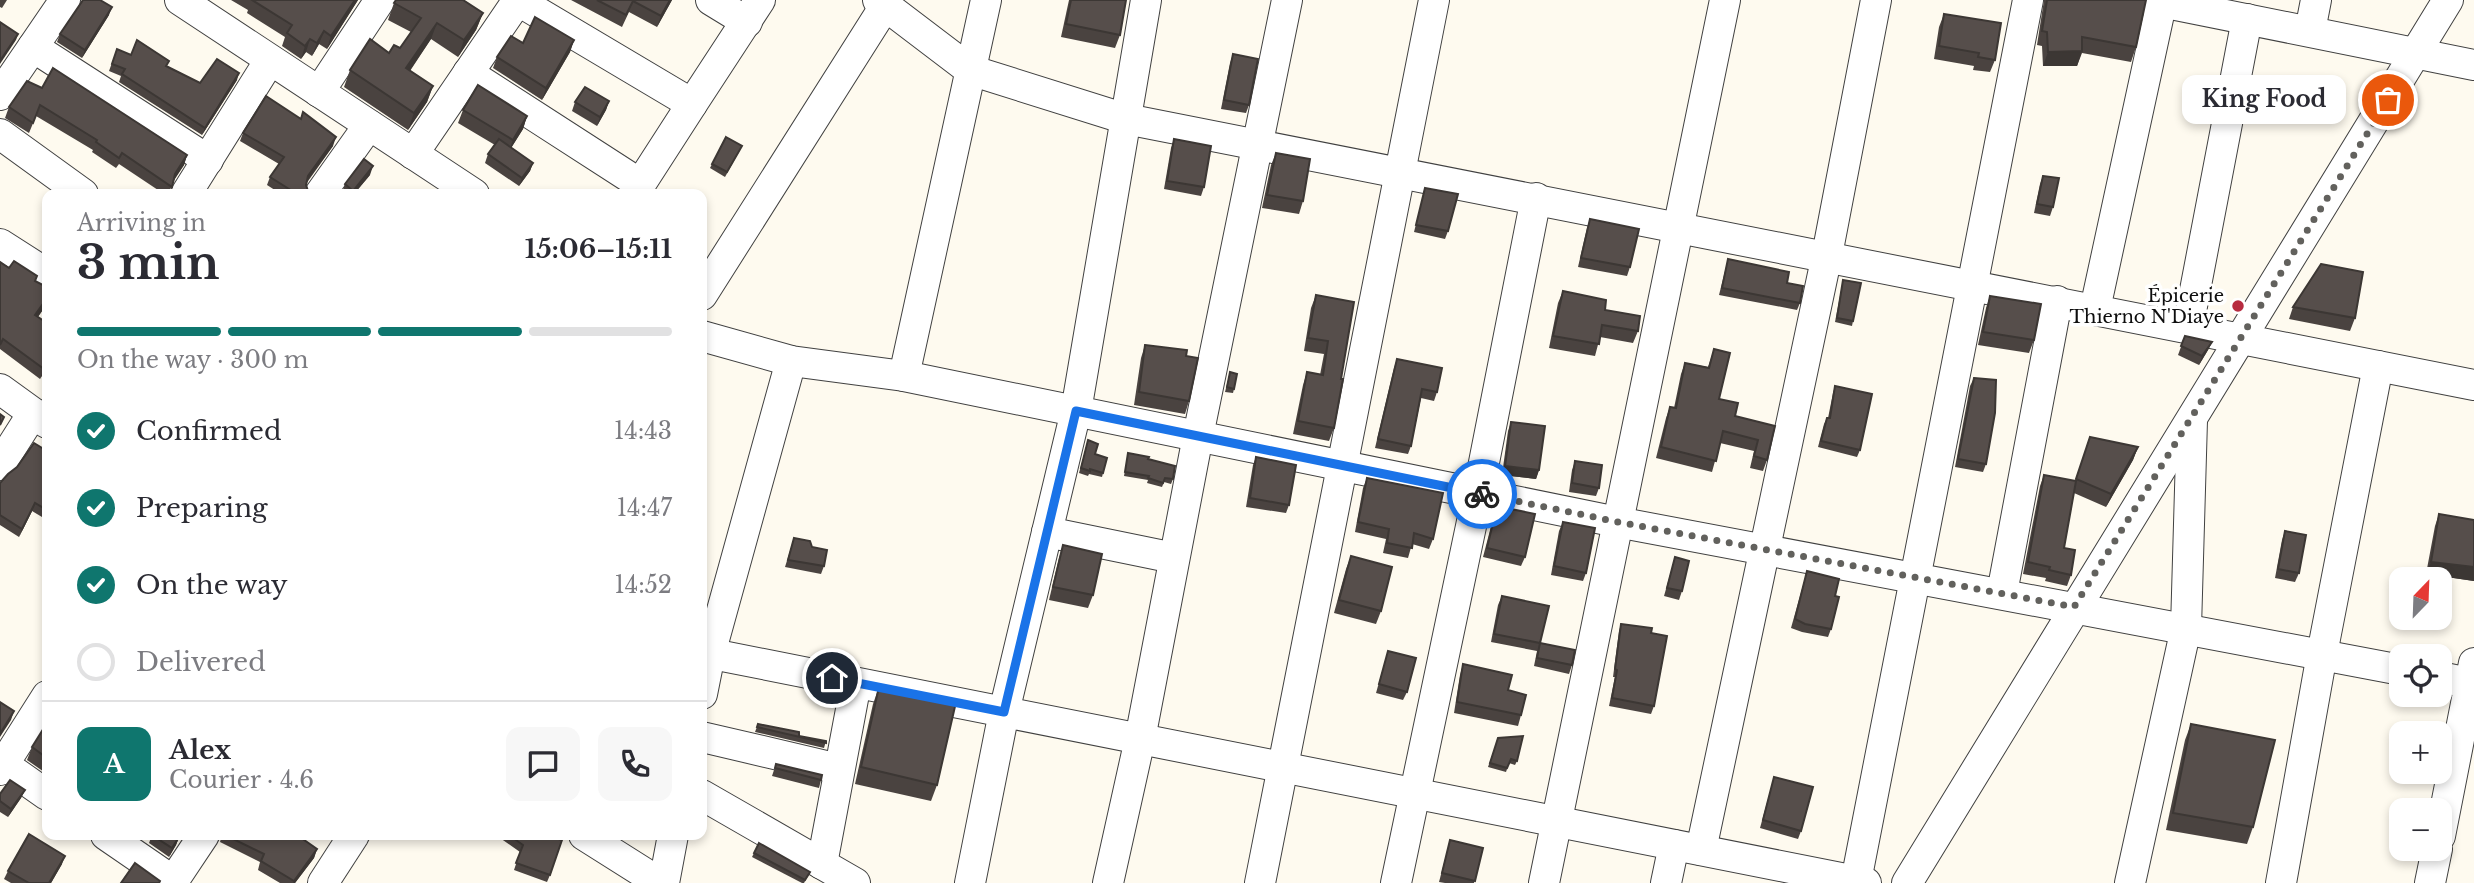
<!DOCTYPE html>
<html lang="en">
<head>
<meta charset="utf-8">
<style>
	body { margin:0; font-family:"Libre Baskerville",serif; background:#f7f7f7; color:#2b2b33; height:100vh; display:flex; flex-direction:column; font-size:26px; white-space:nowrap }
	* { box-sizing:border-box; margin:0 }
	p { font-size:23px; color:#7c7c81 }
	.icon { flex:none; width:38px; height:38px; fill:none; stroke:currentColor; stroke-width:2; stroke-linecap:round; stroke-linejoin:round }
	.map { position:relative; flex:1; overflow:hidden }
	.panel { position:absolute; left:42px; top:189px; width:665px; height:651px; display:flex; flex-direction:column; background:#fff; border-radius:14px; box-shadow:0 4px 10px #0003 }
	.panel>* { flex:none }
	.needle { width:46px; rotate:23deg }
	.controls { position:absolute; left:2389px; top:567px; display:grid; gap:14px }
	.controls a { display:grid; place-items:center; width:63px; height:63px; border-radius:14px; background:#fff; box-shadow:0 4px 10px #0003; font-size:35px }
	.pin { position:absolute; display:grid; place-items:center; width:60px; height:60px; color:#fff; margin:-30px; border:4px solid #fff; border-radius:50%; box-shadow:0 2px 7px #0007 }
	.courier { position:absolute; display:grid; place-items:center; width:70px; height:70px; margin:-35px; border:5px solid #1a73e8; border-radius:50%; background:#fff; color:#222; box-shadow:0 2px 9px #0007 }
	.bubble { position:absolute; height:49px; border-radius:14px; background:#fff; box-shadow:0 4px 10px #0003; font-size:23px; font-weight:800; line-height:49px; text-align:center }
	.overview em { font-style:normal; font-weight:800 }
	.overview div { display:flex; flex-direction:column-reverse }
	.overview { display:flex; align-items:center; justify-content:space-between; height:119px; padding:0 35px }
	h1 { font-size:46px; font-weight:800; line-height:52px }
	.bar { display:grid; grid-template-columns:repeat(4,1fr); gap:10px 7px; align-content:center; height:84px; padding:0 35px }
	.bar i { height:9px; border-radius:5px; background:#e1e1e2 }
	.bar .active { background:#0f766e }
	.bar p { grid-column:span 4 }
	.line { display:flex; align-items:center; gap:18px; padding:0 35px; border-top:2px solid #e1e1e2 }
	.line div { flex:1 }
	.round { display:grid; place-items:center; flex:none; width:74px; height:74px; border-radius:14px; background:#f7f7f7 }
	ol { padding:0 35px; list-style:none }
	li { display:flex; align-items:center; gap:21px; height:77px }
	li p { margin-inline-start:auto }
	li .icon { padding:7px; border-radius:50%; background:#0f766e; color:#fff; stroke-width:4 }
	li:last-child { color:#7c7c81 }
	li i { width:38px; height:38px; border:4px solid #e1e1e2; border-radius:50% }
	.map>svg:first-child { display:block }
</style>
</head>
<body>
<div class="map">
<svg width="2474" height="883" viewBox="0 0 2474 883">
	<rect width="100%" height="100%" fill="#fefaef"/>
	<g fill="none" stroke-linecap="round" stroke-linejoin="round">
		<defs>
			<g id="minor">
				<path d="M180 0 474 194"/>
				<path d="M517 0 692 104 760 0"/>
				<path d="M711 0 747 22"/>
				<path d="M878 0 970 70 1126 119 2474 385"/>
				<path d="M2151 0 2474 65"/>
				<path d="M2310 31 2316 0"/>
				<path d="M33 47 208 160"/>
				<path d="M468 73 640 184"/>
				<path d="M319 92 380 0"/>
				<path d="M0 95 65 0"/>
				<path d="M0 134 83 194"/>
				<path d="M413 154 518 0"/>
				<path d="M186 194 270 60"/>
				<path d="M320 194 369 125"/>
				<path d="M634 194 692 104"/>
				<path d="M0 244 47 274"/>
				<path d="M702 295 885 6"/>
				<path d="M2095 309 2162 0"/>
				<path d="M2188 327 2247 19"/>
				<path d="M702 336 791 361 904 376 1617 522 2401 670"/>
				<path d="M904 376 986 0"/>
				<path d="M0 389 47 423"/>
				<path d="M0 465 33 413"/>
				<path d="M1047 532 1174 558"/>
				<path d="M2002 593 2057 301"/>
				<path d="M702 652 1866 883"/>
				<path d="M2440 677 2474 684"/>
				<path d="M702 694 710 654 791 361"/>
				<path d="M702 737 839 769"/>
				<path d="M3 764 47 795"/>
				<path d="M0 770 47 696"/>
				<path d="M702 795 855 883"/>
				<path d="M106 835 173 881"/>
				<path d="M584 835 660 883"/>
				<path d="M2440 836 2474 663"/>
				<path d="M1701 850 1827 255 1876 0"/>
				<path d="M822 864 856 683"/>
				<path d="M1856 881 2028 0"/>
				<path d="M172 883 204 835"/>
				<path d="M323 883 354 835"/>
				<path d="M664 883 673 835"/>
				<path d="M970 883 1004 712 1076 411 1146 0"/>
				<path d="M1108 883 1140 739 1198 436 1287 0"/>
				<path d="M1260 883 1434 0"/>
				<path d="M1396 883 1478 493 1536 198"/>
				<path d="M1544 883 1725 0"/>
				<path d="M1666 883 1674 845"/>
				<path d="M1907 883 2448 0"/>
				<path d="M2130 883 2186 628 2192 420"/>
				<path d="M2281 883 2322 654 2378 366"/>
				<path d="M2430 883 2437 849"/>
			</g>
		</defs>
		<use href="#minor" stroke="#414141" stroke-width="32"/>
		<use href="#minor" stroke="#fff" stroke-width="30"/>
	</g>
	<g fill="#4a4340">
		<path d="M0 0H7L2 8 0 7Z"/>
		<path d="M82 0H100L109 15 82 58 57 42 60 34 82 3Z"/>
		<path d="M231 0H358L327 49 319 44 312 56 306 52 301 59 282 46 285 37 247 13 248 10Z"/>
		<path d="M571 0H672L657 27 629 12 622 27Z"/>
		<path d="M1069 0H1126L1120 35 1115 48 1061 37Z"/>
		<path d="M2044 0H2146L2136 47 2131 62 2082 53 2077 66H2043L2042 46 2037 45Z"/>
		<path d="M394 3 483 13 476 30 458 57 431 39 410 71 433 86 427 102 408 130 344 87 350 70 400 48 411 32 388 20Z"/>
		<path d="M1944 14 1995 60 1990 72 1973 70 1974 66 1934 59 1939 27Z"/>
		<path d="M574 40 570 52 542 100 493 68 497 57 523 43Z"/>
		<path d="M117 49 131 55 167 66 200 83 237 80 202 135 119 82 121 76 109 71Z"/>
		<path d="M1233 54 1249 105 1246 113 1221 109 1230 63Z"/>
		<path d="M27 81 187 155 184 165 173 181 169 194H164L119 164 116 168 92 152 93 150 36 116 29 133 5 118 9 107Z"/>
		<path d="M609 101 606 110 597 126 572 111 575 102Z"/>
		<path d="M463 110 527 116 523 129 511 148 533 163 530 171 519 186 485 163 488 154 495 145 458 123Z"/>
		<path d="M243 133 333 146 306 184 309 194H281L267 185 270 177 279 164 240 141Z"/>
		<path d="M1174 139 1204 187 1201 196 1164 189 1171 148Z"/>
		<path d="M740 150 725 177 710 168 712 164Z"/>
		<path d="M1276 153 1303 201 1299 214 1262 208 1271 165Z"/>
		<path d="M370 175 354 194H343L342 193 345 184Z"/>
		<path d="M2043 176 2053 207 2050 216 2034 213 2040 184Z"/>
		<path d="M1425 188 1448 231 1445 239 1414 232Z"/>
		<path d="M1590 219 1630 267 1627 276 1578 267 1587 228Z"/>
		<path d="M1728 259 1787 283 1800 303 1797 310 1719 295Z"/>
		<path d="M0 262 35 281 47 298V304L38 317 47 367 40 379 0 349Z"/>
		<path d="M1843 280 1853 321 1852 326 1835 322Z"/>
		<path d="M1563 291 1605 310 1638 331 1633 343 1600 337 1595 356 1549 348 1558 303Z"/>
		<path d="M1316 295 1341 379 1334 428 1329 441 1293 434 1303 385 1307 372 1320 375 1324 354 1304 351 1311 308Z"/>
		<path d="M1990 296 2034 340 2029 353 1978 345 1986 308Z"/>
		<path d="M2293 307 2355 318 2350 331 2289 319Z"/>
		<path d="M2185 336 2212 342 2208 350 2199 365 2178 355Z"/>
		<path d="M1145 345 1186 356 1189 401 1185 414 1134 405 1141 358Z"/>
		<path d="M1714 349 1719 399 1735 416 1775 426 1767 460 1763 471 1750 468 1754 451 1720 443 1712 472 1656 458 1666 418 1670 407 1674 408 1681 374 1685 363 1708 367Z"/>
		<path d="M1397 359 1437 392 1434 401 1421 398 1411 446 1408 454 1375 448 1394 368Z"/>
		<path d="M1230 372 1234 389 1233 393 1225 392Z"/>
		<path d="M1974 378 1986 464 1983 472 1955 467 1970 386Z"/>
		<path d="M1835 386 1860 450 1857 457 1818 447 1824 424 1827 418H1828L1833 393Z"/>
		<path d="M1511 422 1539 470 1536 479 1502 475 1508 431Z"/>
		<path d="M2090 437 2138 447 2133 460 2106 507 2074 493 2064 548 2071 575 2067 586 2045 581 2046 578 2023 574 2040 486 2044 475 2075 481Z"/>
		<path d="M1088 440 1095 454 1107 458 1102 477 1089 474 1088 476 1079 473Z"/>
		<path d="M47 451V520L32 511 19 537 0 525V483Z"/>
		<path d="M1128 453 1148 459 1173 479 1171 484 1164 482 1162 487 1147 483 1148 480 1124 476Z"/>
		<path d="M1256 457 1289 505 1286 513 1246 507 1253 465Z"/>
		<path d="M1575 461 1599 488 1596 496 1569 492 1572 470Z"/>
		<path d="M1367 478 1433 539 1429 549 1412 544 1408 558 1383 553 1386 539 1355 532 1363 488Z"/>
		<path d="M1497 506 1525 557 1521 566 1483 557 1494 515Z"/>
		<path d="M2439 514 2474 520V581L2426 574 2435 526Z"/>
		<path d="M1563 522 1586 573 1583 581 1551 575 1559 531Z"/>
		<path d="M2285 531 2299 573 2295 582 2275 578 2282 540Z"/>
		<path d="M794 538 812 547 824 566 821 574 785 567Z"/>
		<path d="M1063 545 1093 595 1088 608 1049 600 1059 558Z"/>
		<path d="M1351 556 1381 611 1376 624 1334 613 1346 569Z"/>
		<path d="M1675 557 1682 591 1679 600 1664 596Z"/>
		<path d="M1807 571 1831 629 1828 637 1802 632 1791 628Z"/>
		<path d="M1502 596 1540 643 1572 665 1569 674 1534 666 1537 651 1491 642 1498 605Z"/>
		<path d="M1621 624 1651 633 1654 706 1651 714 1609 706 1615 677H1613L1619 631Z"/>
		<path d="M1388 651 1407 692 1403 700 1376 693Z"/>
		<path d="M1463 664 1508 690 1521 715 1518 726 1454 713 1460 675Z"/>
		<path d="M879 687 937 785 931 801 855 784 873 704Z"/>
		<path d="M47 723V774L27 760 32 747Z"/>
		<path d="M758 724 799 736 826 741 824 748 755 732Z"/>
		<path d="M2191 724 2253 827 2247 844 2166 830 2185 740Z"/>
		<path d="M1498 738 1517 761 1515 765 1509 763 1506 772 1488 767Z"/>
		<path d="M776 764 821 780 819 788 772 776Z"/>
		<path d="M1774 777 1801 831 1798 839 1760 828Z"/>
		<path d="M25 790 21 798 8 817 0 812V794Z"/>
		<path d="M152 835 179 837 176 845 169 857 149 843Z"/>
		<path d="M222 835H297L317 849 314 858 295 883H280L258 870 260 862 220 842Z"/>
		<path d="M502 835H546L550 875 547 882 514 870 520 852 500 838Z"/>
		<path d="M1450 840 1483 848 1474 883H1445L1439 882Z"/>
		<path d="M754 853 810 872 808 876 804 883H802L752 857Z"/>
		<path d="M62 864 51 883H11L4 879 8 871Z"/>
	</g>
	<g fill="#3c3734">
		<path d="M355 0H358L327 49 331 36Z"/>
		<path d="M670 0H672L657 27 661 16Z"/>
		<path d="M112 7 109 15 82 58 85 50Z"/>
		<path d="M483 13 476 30 458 57 464 40Z"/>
		<path d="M437 23 431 39 400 85 406 68Z"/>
		<path d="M324 31 319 44 312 56 317 43Z"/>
		<path d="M18 34 16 40 0 64V61Z"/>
		<path d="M310 39 306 52 301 59 305 46Z"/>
		<path d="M574 40 570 52 542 100 546 88Z"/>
		<path d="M2082 51 2077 66H2043L2048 52Z"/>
		<path d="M239 73 237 80 202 135 205 128Z"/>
		<path d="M433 86 427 102 408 130 414 113Z"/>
		<path d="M609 101 606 110 597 126 600 117Z"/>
		<path d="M527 116 523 129 508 153 513 140Z"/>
		<path d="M336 137 333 146 305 184 308 176Z"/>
		<path d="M187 155 184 165 171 185 175 174Z"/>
		<path d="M533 163 530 171 519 186 522 178Z"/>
		<path d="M373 166 370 175 354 194H352L353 191Z"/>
		<path d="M47 298V304L31 326 35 315Z"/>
		<path d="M2212 342 2208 350 2199 365 2202 356Z"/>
		<path d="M47 363V367L40 379 44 369Z"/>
		<path d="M2138 447 2133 460 2106 507 2111 494Z"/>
		<path d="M1505 466 1539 470 1536 479 1502 475Z"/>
		<path d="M35 503 32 511 19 537 22 529Z"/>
		<path d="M2431 562 2474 567V581L2426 574Z"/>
		<path d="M14 711 11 720 0 737V734Z"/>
		<path d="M25 790 21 798 8 817 11 809Z"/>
		<path d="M179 837 176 845 169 857 172 848Z"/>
		<path d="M317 849 314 858 295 883H293Z"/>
		<path d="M65 856 62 864 51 883H49Z"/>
	</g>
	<g fill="#564e4b" stroke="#3c3734" stroke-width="2">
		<path d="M83 0H100L112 7 85 50 60 34Z"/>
		<path d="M252 0H355L331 36 324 31 317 43 310 39 305 46 287 33 292 25Z"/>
		<path d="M396 0H463L483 13 464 40 437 23 406 68 433 86 414 113 350 70 370 39 389 53 394 45 400 48 421 18 394 3Z"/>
		<path d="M597 0H670L661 16 633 1 626 15Z"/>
		<path d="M1071 0H1126L1120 35 1066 24Z"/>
		<path d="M2047 0H2146L2136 47 2082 37V51L2048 52 2047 32 2042 31Z"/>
		<path d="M1944 14 2001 23 1995 60 1978 57 1979 53 1939 46Z"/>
		<path d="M535 17 574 40 546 88 497 57 511 36 523 43Z"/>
		<path d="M0 22 18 34 0 61Z"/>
		<path d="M137 40 169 61 166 66 200 83 217 59 239 73 205 128 122 74 125 69 112 64 117 49 131 55Z"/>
		<path d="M1233 54 1258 59 1249 105 1224 100Z"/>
		<path d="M53 68 187 155 175 174 172 187 122 153 119 158 96 142 97 140 40 105 33 123 9 107 27 81 42 88Z"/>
		<path d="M478 85 527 116 513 140 463 110Z"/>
		<path d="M585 87 609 101 600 117 575 102Z"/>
		<path d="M266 96 301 119 303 112 336 137 308 176 306 185 309 194H297L270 177 284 157 243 133Z"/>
		<path d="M726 137 742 146 727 172 712 164Z"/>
		<path d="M499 139 533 163 522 178 488 154Z"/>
		<path d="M1174 139 1211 146 1204 187 1167 181Z"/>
		<path d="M1276 153 1310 159 1303 201 1267 195Z"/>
		<path d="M364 159 373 166 353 191 345 184Z"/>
		<path d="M2043 176 2059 178 2053 207 2037 204Z"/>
		<path d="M1425 188 1458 194 1448 231 1416 225Z"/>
		<path d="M1590 219 1639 229 1630 267 1581 258Z"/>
		<path d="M1728 259 1789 272 1787 283 1803 286 1800 303 1722 288Z"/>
		<path d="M14 261 37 276 35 281 47 287V298L35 315 47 323V363L44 369 3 339 0 345V262L9 268Z"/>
		<path d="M2321 264 2363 272 2355 318 2293 307Z"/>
		<path d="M1843 280 1861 283 1853 321 1837 318Z"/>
		<path d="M1563 291 1606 300 1605 310 1640 316 1638 331 1602 325 1599 344 1553 336Z"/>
		<path d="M1316 295 1354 302 1341 379H1343L1334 428 1298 421 1307 372 1323 375 1328 341 1308 338Z"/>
		<path d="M1990 296 2041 304 2034 340 1983 332Z"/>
		<path d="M2185 336 2212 342 2202 356 2181 346Z"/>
		<path d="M1145 345 1187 350 1186 356 1198 358 1189 401 1139 392Z"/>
		<path d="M1714 349 1730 353 1719 399 1738 403 1735 416 1775 426 1767 460 1754 456 1758 440 1723 431 1716 461 1661 447 1670 407 1676 408 1685 363 1709 368Z"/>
		<path d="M1397 359 1442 368 1437 392 1422 389 1411 446 1378 439Z"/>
		<path d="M1230 372 1237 374 1234 389 1227 387Z"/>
		<path d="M1974 378 1996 380 1995 413 1986 464 1958 459Z"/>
		<path d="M1835 386 1872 394 1860 450 1821 441 1827 418H1830Z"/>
		<path d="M0 414 4 417 0 425Z"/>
		<path d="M1511 422 1545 426 1539 470 1505 466Z"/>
		<path d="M2090 437 2138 447 2111 494 2076 479Z"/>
		<path d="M1088 440 1098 444 1095 454 1107 458 1103 473 1090 469V471L1081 468Z"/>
		<path d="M34 443 47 451V510L35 503 22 529 0 515V483L8 474 17 467Z"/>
		<path d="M1128 453 1149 457 1148 459 1175 466 1173 479 1165 478 1163 483 1148 478 1149 476 1125 472Z"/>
		<path d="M1256 457 1296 465 1289 505 1250 498Z"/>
		<path d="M1575 461 1602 465 1599 488 1572 483Z"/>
		<path d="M2044 475 2076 481 2064 548 2075 550 2071 575 2049 570 2050 567 2028 562Z"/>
		<path d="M1367 478 1443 493 1433 539 1414 533 1412 548 1387 543 1389 529 1358 522Z"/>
		<path d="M1497 506 1535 514 1525 557 1487 548Z"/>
		<path d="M2439 514 2474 520V567L2431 562Z"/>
		<path d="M1563 522 1595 528 1586 573 1554 566Z"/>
		<path d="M2285 531 2306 535 2299 573 2278 569Z"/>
		<path d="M794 538 810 541 812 547 827 550 824 566 788 560Z"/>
		<path d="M1063 545 1102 554 1093 595 1053 587Z"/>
		<path d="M1351 556 1392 567 1381 611 1339 600Z"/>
		<path d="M1675 557 1689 561 1682 591 1667 588Z"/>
		<path d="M1807 571 1839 579 1835 596 1839 597 1831 629 1805 624 1795 619Z"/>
		<path d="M1502 596 1549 606 1540 643 1494 634Z"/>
		<path d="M1621 624 1652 628 1651 633 1667 636 1654 706 1612 698 1617 670 1615 669Z"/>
		<path d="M1540 643 1575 650 1572 665 1537 658Z"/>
		<path d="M1388 651 1416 658 1407 692 1379 684Z"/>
		<path d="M1463 664 1512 675 1508 690 1526 695 1521 715 1457 702Z"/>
		<path d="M879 687 956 702 937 785 861 767Z"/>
		<path d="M0 702 14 711 0 734Z"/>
		<path d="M47 723V758L32 747Z"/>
		<path d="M758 724 799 732V736L826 741V743L757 727Z"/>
		<path d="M2191 724 2275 740 2253 827 2173 813Z"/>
		<path d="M1523 736 1517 761 1511 759 1507 768 1490 763 1498 738Z"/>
		<path d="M776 764 822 775 821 780 775 768Z"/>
		<path d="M1774 777 1813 787 1801 831 1763 820Z"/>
		<path d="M10 780 25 790 11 809 0 801V794Z"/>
		<path d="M29 834 65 856 49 883H29L8 871Z"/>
		<path d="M152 835H177L179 837 172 848Z"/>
		<path d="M225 835H297L317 849 294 881 261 861 264 854Z"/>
		<path d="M509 835H546L562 840 550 875 516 863 523 845Z"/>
		<path d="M1450 840 1483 848 1475 881 1442 873Z"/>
		<path d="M759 843 810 872 805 880 754 853Z"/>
		<path d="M135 863 160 881 159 883H121Z"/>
	</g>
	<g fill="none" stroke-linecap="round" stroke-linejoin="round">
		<path stroke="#62615d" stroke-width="7" stroke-dasharray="0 12.6" d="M1482 494 1618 522 2074 607 2388 100"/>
		<path stroke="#1a73e8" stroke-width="9" d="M832 678 1004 712 1076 411 1482 494"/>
	</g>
	<circle fill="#b72c40" stroke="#fff" stroke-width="2.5" cx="2238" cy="306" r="7"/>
	<g text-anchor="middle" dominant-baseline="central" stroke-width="7" stroke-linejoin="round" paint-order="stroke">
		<g font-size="18" fill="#0e0e0e" stroke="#fff" text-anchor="end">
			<text x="2224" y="296">Épicerie<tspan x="2224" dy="21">Thierno N'Diaye</tspan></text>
		</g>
	</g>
</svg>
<div class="controls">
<a><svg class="needle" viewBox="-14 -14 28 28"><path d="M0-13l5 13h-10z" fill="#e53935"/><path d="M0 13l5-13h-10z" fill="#7c7c81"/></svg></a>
<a><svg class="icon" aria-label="locate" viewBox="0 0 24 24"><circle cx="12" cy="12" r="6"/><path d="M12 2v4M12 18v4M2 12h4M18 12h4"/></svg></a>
<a>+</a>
<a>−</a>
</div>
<div class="pin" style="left:2388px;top:100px;background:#ea580c"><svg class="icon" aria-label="bag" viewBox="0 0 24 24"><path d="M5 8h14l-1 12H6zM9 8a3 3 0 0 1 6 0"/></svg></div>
<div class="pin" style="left:832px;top:678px;background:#1f2937"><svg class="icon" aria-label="home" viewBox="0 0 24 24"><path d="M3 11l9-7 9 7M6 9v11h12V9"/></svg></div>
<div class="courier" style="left:1482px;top:494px"><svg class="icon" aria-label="bike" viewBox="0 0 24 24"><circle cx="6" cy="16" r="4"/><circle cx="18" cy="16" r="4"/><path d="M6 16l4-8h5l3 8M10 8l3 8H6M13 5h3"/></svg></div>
<div class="bubble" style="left:2182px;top:75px;width:164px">King Food</div>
<section class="panel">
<div class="overview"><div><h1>3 min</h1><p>Arriving in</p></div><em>15:06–15:11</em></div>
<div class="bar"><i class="active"></i><i class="active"></i><i class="active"></i><i></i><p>On the way · 300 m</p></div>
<ol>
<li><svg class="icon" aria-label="check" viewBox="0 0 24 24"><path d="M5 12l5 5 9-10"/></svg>Confirmed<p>14:43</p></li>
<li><svg class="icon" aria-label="check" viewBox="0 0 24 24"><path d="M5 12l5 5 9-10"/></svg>Preparing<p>14:47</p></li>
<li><svg class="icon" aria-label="check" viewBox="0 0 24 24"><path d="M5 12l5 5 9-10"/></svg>On the way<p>14:52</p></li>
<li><i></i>Delivered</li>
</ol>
<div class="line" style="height:126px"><b class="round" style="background:#0f766e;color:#fff">A</b><div><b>Alex</b><p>Courier · 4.6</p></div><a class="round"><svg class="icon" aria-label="chat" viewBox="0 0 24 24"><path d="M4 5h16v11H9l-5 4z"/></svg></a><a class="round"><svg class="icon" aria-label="phone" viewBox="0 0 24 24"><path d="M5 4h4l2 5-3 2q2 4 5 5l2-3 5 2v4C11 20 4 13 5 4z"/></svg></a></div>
</section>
</div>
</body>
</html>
